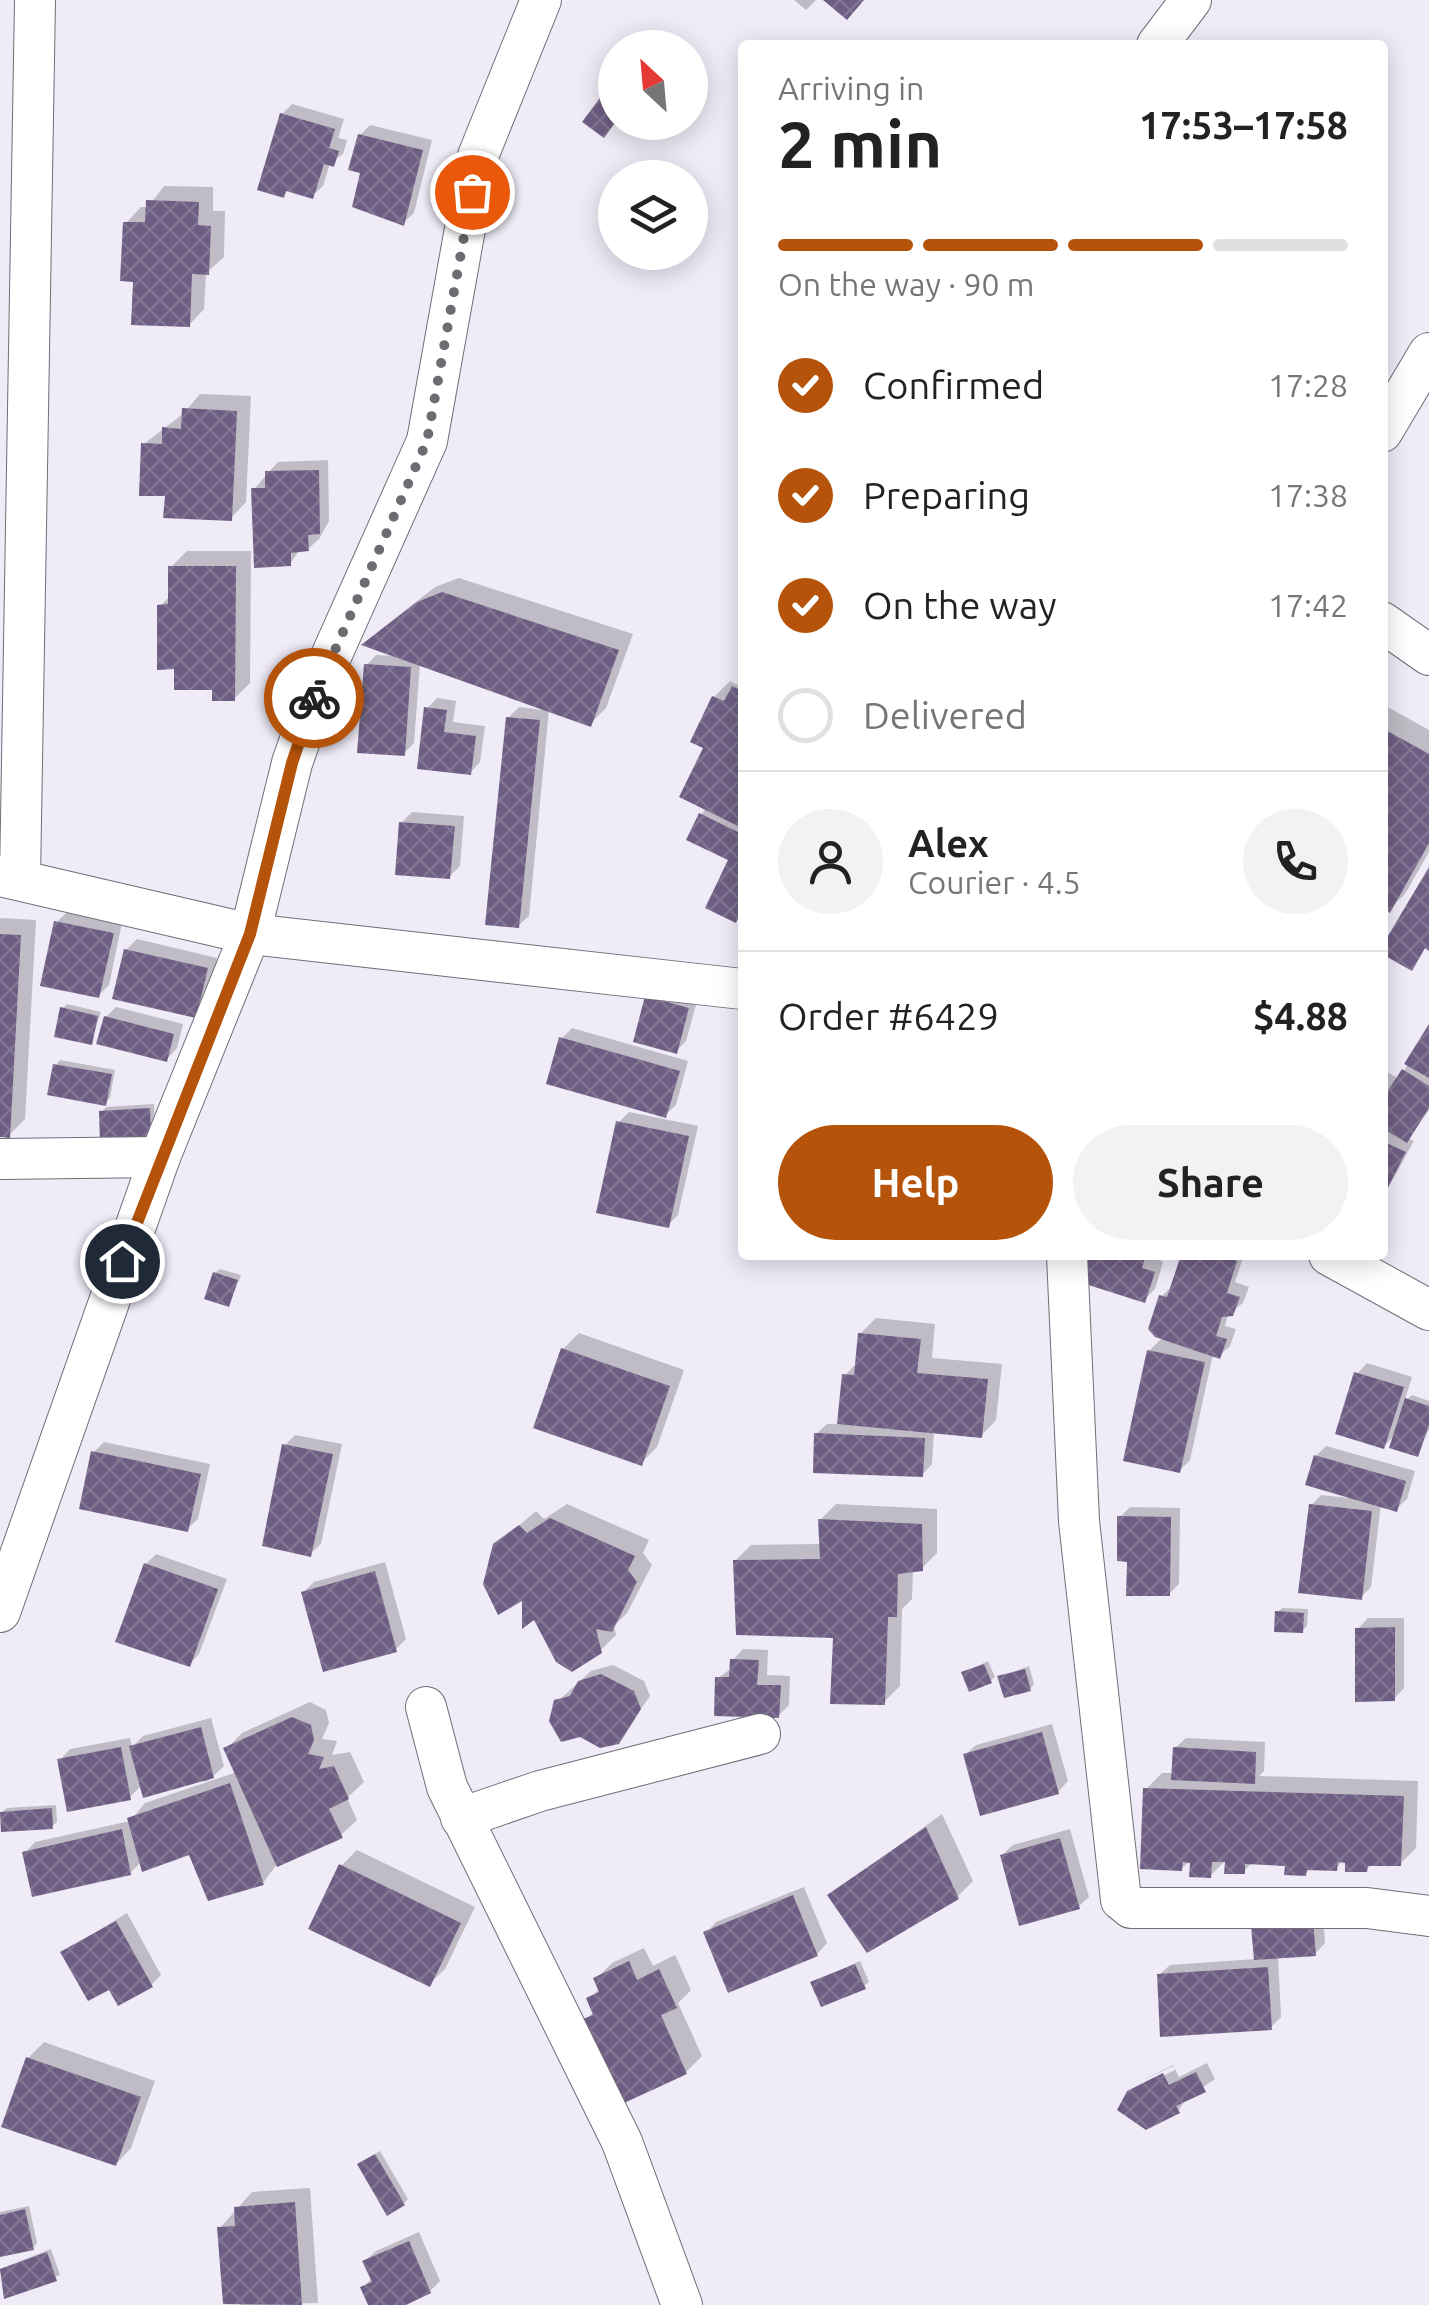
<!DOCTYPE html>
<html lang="en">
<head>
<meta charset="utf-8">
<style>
	body { margin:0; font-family:Ubuntu,sans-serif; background:#f2f2f2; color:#222; height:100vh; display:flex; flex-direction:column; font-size:38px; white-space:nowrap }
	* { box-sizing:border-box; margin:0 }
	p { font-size:32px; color:#767676 }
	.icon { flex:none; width:55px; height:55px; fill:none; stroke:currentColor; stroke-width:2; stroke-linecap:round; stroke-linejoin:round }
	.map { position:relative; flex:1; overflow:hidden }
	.sheet { position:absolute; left:738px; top:40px; width:650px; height:1220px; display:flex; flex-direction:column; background:#fff; border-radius:10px; box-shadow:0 5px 25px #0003 }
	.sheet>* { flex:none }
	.needle { width:65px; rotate:334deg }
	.controls { position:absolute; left:598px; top:30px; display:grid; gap:20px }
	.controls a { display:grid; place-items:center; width:110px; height:110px; border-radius:50%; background:#fff; box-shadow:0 5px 25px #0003; font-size:50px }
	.pin { position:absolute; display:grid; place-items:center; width:85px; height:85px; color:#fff; margin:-42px; border:5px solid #fff; border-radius:50%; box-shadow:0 2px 10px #0007 }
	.courier { position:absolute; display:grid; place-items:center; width:100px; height:100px; margin:-50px; border:8px solid #b45309; border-radius:50%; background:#fff; color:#222; box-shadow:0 2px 12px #0007 }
	.head em { font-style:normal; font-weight:700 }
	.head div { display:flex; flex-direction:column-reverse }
	.head { display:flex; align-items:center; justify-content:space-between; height:170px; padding:0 40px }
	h1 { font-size:65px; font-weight:700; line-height:75px }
	.bar { display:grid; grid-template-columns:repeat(4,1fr); gap:15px 10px; align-content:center; height:120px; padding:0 40px }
	.bar i { height:12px; border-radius:8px; background:#e0e0e0 }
	.bar .active { background:#b45309 }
	.bar p { grid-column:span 4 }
	.line { display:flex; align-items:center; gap:25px; padding:0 40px; border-top:2px solid #e0e0e0 }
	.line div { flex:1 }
	.round { display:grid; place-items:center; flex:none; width:105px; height:105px; border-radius:52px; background:#f2f2f2 }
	ol { padding:0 40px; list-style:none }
	li { display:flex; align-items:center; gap:30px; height:110px }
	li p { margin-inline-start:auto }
	li .icon { padding:10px; border-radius:50%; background:#b45309; color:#fff; stroke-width:4 }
	li:last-child { color:#767676 }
	li i { width:55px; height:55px; border:5px solid #e0e0e0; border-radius:50% }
	.button { display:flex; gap:20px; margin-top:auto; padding:20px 40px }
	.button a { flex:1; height:115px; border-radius:60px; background:#b45309; color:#fff; font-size:40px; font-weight:700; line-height:115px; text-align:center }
	.button a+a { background:#f2f2f2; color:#222 }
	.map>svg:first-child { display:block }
</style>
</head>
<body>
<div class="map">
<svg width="1429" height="2305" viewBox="0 0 1429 2305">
	<defs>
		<pattern id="building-cross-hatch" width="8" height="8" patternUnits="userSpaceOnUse" patternTransform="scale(2.5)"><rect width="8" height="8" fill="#6e5e84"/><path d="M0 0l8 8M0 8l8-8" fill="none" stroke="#827693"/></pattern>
	</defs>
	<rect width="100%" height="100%" fill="#efebf7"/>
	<g fill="#0003">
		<path d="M794 0H816L806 10Z"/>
		<path d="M292 104 344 119 338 138 347 140 343 154 330 163 323 186 312 196 289 189 283 195 282 114Z"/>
		<path d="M370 125 432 140 414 213 403 223 363 171 360 135Z"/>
		<path d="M164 186 213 187V211H225L224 257 206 273 204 309 189 325 126 223 141 207H148Z"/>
		<path d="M200 394 251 396 246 502 231 518 144 444 184 413Z"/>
		<path d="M328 460 329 521 319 539 308 549H300L290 564 254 489 278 462Z"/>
		<path d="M187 551H251L250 683 234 699 214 687 160 606 171 595V567Z"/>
		<path d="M459 578 633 634 606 708 590 724 549 710 529 916 518 926 508 718 519 707 544 710 420 664 414 743 404 753 366 666 376 655 394 656 365 644 380 630 435 587Z"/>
		<path d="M742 679V913L735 920 731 859 701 814 707 808 706 746 714 697 730 681 737 685Z"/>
		<path d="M437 698 456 701 453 722 485 726 480 762 470 773 427 709Z"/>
		<path d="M1382 704 1429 730V852L1405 894 1389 909 1382 906Z"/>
		<path d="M412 812 464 816 460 866 449 877 401 823Z"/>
		<path d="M67 912 122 923 109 985 98 996 57 922Z"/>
		<path d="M0 918 36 920 25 1119 9 1135 0 1134Z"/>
		<path d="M137 939 217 958 206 1005 196 1016 126 950Z"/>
		<path d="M648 998H698L686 1041 676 1051Z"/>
		<path d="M67 1004 101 1012 91 1042 62 1009Z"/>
		<path d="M116 1007 183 1024 177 1048 167 1059 106 1017Z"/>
		<path d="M572 1028 688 1061 676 1105 662 1118 663 1115 562 1038Z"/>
		<path d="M1429 1028V1110L1408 1138 1414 1141 1382 1199V1069L1399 1079Z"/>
		<path d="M60 1060 115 1070 110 1098 105 1103 56 1065Z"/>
		<path d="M154 1104 155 1132 102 1112 106 1107Z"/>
		<path d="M629 1112 698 1126 678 1215 668 1225 619 1122Z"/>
		<path d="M1091 1255H1151L1163 1262 1155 1289 1144 1300Z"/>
		<path d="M1184 1255H1244L1235 1282 1249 1287 1243 1303 1228 1314 1225 1326 1236 1329 1230 1346 1219 1356 1213 1354 1190 1460 1180 1470 1149 1351 1163 1337 1162 1296 1172 1286Z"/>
		<path d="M220 1269 241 1275 229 1305 215 1273Z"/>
		<path d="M876 1318 935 1324 932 1358 1002 1364 996 1420 981 1436 934 1431 932 1464 922 1475 816 1434 827 1424H839L845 1375 858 1362 860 1334Z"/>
		<path d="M579 1333 684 1370 657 1447 641 1463 563 1349Z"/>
		<path d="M1367 1363 1412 1377 1404 1402 1412 1395 1429 1401V1429L1417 1454 1396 1434 1383 1447 1357 1374Z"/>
		<path d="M295 1435 342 1444 321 1544 310 1554 285 1445Z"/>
		<path d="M104 1442 210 1464 198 1519 187 1529 94 1452Z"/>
		<path d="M1326 1446 1415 1471 1407 1499 1396 1509 1381 1504 1371 1587 1361 1597 1311 1506 1321 1495 1349 1498 1316 1456Z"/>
		<path d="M567 1504 649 1540 643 1553 652 1565 627 1613 614 1626 616 1635 600 1651 525 1596 495 1546 536 1511 544 1519Z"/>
		<path d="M836 1504 937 1509V1553L921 1569 913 1570 912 1599 902 1609 900 1686 884 1702 836 1635 735 1561 751 1545 822 1544 820 1520Z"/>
		<path d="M1130 1507 1180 1508 1179 1584 1169 1594 1129 1559 1120 1517Z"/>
		<path d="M156 1554 227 1579 199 1654 189 1665 146 1564Z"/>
		<path d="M385 1562 406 1639 395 1650 303 1593 314 1582Z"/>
		<path d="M1282 1608 1308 1609 1307 1626 1302 1631 1277 1613Z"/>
		<path d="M1368 1618H1404V1688L1394 1699 1358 1629Z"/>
		<path d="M743 1649 768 1650 767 1675 790 1676 789 1705 778 1716 718 1678 732 1668 733 1660Z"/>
		<path d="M988 1661 995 1677 990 1681 964 1673Z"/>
		<path d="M613 1665 644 1681 650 1696 618 1742 557 1702 591 1671Z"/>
		<path d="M1029 1666 1034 1684 1030 1689 1000 1677Z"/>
		<path d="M310 1702 326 1710 329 1723 322 1739 337 1741 332 1755 350 1752 364 1782 347 1798 357 1820 341 1835 277 1864 263 1883 190 1852 141 1862 130 1873 25 1853 35 1842 130 1821 145 1803 237 1772 226 1749 242 1733Z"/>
		<path d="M211 1718 224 1766 208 1781 142 1785 129 1798 60 1760 70 1749 130 1738 132 1747 143 1736Z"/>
		<path d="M1052 1724 1068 1781 1058 1792 965 1755 976 1745Z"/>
		<path d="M1186 1738 1265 1742 1264 1771 1259 1776 1418 1781 1416 1848 1400 1864 1373 1863 1366 1870 1344 1860 1336 1868 1312 1867 1305 1874 1287 1863 1253 1862 1244 1871 1228 1858 1210 1876 1193 1860 1181 1868 1146 1789 1162 1773H1174L1175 1748Z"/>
		<path d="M56 1805 57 1822 52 1826 2 1812 7 1808Z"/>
		<path d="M942 1814 973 1881 957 1897 830 1895Z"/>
		<path d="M1070 1829 1089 1897 1078 1907 1002 1855 1013 1845Z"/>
		<path d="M357 1850 475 1907 445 1969 429 1984 341 1866Z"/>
		<path d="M804 1887 827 1943 817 1954 706 1933 716 1922Z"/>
		<path d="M1323 1912 1325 1943 1315 1954 1278 1956 1281 2017 1271 2027 1159 1975 1170 1965 1256 1959Z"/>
		<path d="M127 1913 161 1975 151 1985 110 1986 63 1952Z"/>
		<path d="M644 1948 653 1966 675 1955 691 1990 678 2003 702 2056 686 2072 586 2019 595 2011 589 1999 600 1988 596 1979 612 1963Z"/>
		<path d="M860 1961 869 1982 864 1986 813 1983Z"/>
		<path d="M44 2042 155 2081 131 2148 116 2164 28 2058Z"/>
		<path d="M1207 2063 1215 2079 1187 2098 1178 2111 1132 2091 1175 2070 1173 2066 1139 2082 1173 2065 1179 2077Z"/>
		<path d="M380 2151 408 2199 404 2203 365 2160Z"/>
		<path d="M310 2188 318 2303 241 2305 220 2228 252 2192Z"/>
		<path d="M29 2206 37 2243 33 2248H0V2212Z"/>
		<path d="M419 2232 440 2281 430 2291 399 2305H371L363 2287 373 2277 365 2261 376 2251Z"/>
		<path d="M51 2249 60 2275 5 2296 0 2269Z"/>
	</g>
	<g fill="url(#building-cross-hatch)">
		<path d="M823 0H864L847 20Z"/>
		<path d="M605 91 615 98V123L604 138 582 122Z"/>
		<path d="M280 113 335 129 329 148 339 151 334 167 324 164 313 199 286 191 284 198 257 190Z"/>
		<path d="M358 134 423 150 404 226 352 207 360 173 348 170Z"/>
		<path d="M146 200 199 202 198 225 211 226 209 275 192 274 190 327 131 325 133 282 120 281 123 222H145Z"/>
		<path d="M182 408 237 411 232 521 163 518 165 496H139L141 443 162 444V427L181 429Z"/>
		<path d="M319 470 320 534 308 535 309 551 291 553V566L254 568 251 488H265V471Z"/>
		<path d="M168 566H236L235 701H212V690H174V669L157 670V605L168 604Z"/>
		<path d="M442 592 619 650 591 727 361 645 417 602Z"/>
		<path d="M364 664 411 667 405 756 357 753Z"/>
		<path d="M732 686 742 691V816L738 826 679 797 703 748 690 742 712 696 724 701Z"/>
		<path d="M424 707 447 710 444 732 476 736 471 775 417 769Z"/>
		<path d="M506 717 540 720 519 928 485 925Z"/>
		<path d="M1382 728 1429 754V843L1390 913 1382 908Z"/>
		<path d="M699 813 742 834V909L736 923 705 908 728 860 686 840Z"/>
		<path d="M399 822 455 826 450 879 395 875Z"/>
		<path d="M1429 867V951L1425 948 1412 971 1382 954V946Z"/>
		<path d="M54 921 114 933 99 998 40 986Z"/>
		<path d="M0 934 21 935 10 1138 0 1137Z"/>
		<path d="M124 949 208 968 196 1018 112 999Z"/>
		<path d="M645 996 689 1008 677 1054 633 1042Z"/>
		<path d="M60 1007 98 1016 92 1045 54 1037Z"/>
		<path d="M104 1016 174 1034 167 1062 96 1044Z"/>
		<path d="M1429 1024V1078L1404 1064Z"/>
		<path d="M559 1037 680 1071 666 1118 546 1084Z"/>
		<path d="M53 1064 112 1074 106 1106 47 1095Z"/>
		<path d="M1402 1069 1429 1086V1108L1407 1143 1382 1128V1100Z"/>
		<path d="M150 1108 151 1140 100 1142 99 1111Z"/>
		<path d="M616 1121 689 1136 669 1228 596 1213Z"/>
		<path d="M1382 1141 1406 1152 1382 1199Z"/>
		<path d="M1088 1255H1146L1142 1268 1155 1272 1145 1303 1079 1282Z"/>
		<path d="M1181 1255H1220L1237 1261 1227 1293 1240 1297 1233 1316 1222 1317 1216 1336 1227 1339 1220 1359 1155 1337 1148 1329 1159 1295 1167 1297Z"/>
		<path d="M213 1272 238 1280 229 1307 204 1299Z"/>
		<path d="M858 1333 921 1339 917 1373 988 1379 982 1438 837 1424 842 1374 854 1375Z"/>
		<path d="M561 1348 670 1386 642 1466 533 1428Z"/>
		<path d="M1147 1350 1205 1362 1180 1473 1123 1461Z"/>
		<path d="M1354 1372 1404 1387 1384 1449 1335 1434Z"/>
		<path d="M1405 1398 1429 1406V1425L1418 1457 1389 1448Z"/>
		<path d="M814 1433 925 1438 923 1477 813 1473Z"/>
		<path d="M282 1444 333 1454 311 1557 262 1546Z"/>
		<path d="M91 1451 201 1474 188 1532 79 1509Z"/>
		<path d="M1314 1455 1406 1481 1397 1512 1305 1485Z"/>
		<path d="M1309 1504 1372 1511 1362 1600 1298 1593Z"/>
		<path d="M1117 1516 1171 1517 1170 1596H1126L1127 1562 1117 1561Z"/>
		<path d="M550 1518 635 1556 628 1570 637 1582 612 1632 596 1629 602 1653 572 1672 556 1662 534 1620 522 1629V1601L498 1615 483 1584 493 1544 519 1525 527 1533Z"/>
		<path d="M818 1519 922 1524 923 1571 898 1574 897 1617H888L885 1705 830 1704 833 1638 736 1635 733 1560 820 1559Z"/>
		<path d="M144 1563 218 1589 190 1667 115 1642Z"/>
		<path d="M375 1571 397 1652 323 1672 301 1592Z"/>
		<path d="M1275 1611 1304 1613 1303 1633 1274 1632Z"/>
		<path d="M1395 1627V1701L1355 1702V1628Z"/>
		<path d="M730 1659 759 1660 757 1685H781L779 1718 714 1716 715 1677H729Z"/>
		<path d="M984 1664 992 1683 969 1692 961 1672Z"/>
		<path d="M1025 1669 1031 1691 1004 1698 997 1676Z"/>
		<path d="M601 1674 634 1691 641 1709 619 1744 600 1748 580 1737 561 1742 549 1721 554 1700 570 1696 578 1681Z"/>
		<path d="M292 1717 311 1725 314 1740 308 1754 324 1757 319 1769 334 1766 349 1799 329 1809 343 1838 277 1867 223 1748Z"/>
		<path d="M201 1727 214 1778 143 1798 129 1746Z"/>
		<path d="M1042 1732 1059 1794 980 1816 963 1754Z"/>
		<path d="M121 1747 131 1800 67 1812 57 1759Z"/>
		<path d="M1173 1747 1256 1752 1255 1784 1171 1780Z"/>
		<path d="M230 1783 264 1885 208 1901 189 1855 142 1872 127 1818Z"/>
		<path d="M1143 1788 1404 1796 1401 1866H1368L1367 1872H1345V1863L1338 1862 1337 1871 1307 1870 1306 1876 1284 1875 1285 1866 1245 1864V1874H1224L1225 1862H1212L1211 1878 1189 1877 1190 1863 1183 1862 1182 1871 1140 1869Z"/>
		<path d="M52 1808 53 1829 1 1832 0 1812Z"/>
		<path d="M926 1827 959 1899 867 1953 827 1895Z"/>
		<path d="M122 1829 131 1875 32 1897 22 1852Z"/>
		<path d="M1060 1838 1080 1909 1019 1926 1000 1855Z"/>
		<path d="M339 1864 461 1923 430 1987 308 1929Z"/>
		<path d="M793 1895 818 1956 728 1993 703 1932Z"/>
		<path d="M116 1921 153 1987 118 2006 109 1990 88 2001 60 1952Z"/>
		<path d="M1313 1921 1316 1956 1254 1960 1251 1926Z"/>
		<path d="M629 1961 637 1980 659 1969 677 2008 661 2015 687 2074 622 2104 583 2019 593 2015 586 1998 599 1992 593 1978Z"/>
		<path d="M855 1964 866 1989 821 2007 810 1982Z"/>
		<path d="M1268 1967 1272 2030 1160 2037 1157 1974Z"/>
		<path d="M26 2057 141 2097 116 2166 1 2127Z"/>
		<path d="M1196 2072 1206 2092 1176 2106 1180 2113 1146 2130 1117 2110 1127 2091 1163 2073 1169 2085Z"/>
		<path d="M375 2154 405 2205 387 2216 357 2164Z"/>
		<path d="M295 2202 302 2305 223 2304 217 2227 235 2226 234 2207Z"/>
		<path d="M25 2209 34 2250 0 2257V2215Z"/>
		<path d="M409 2241 431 2293 406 2305H368L360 2287 372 2282 362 2261Z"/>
		<path d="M47 2252 57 2281 4 2299 0 2269Z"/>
	</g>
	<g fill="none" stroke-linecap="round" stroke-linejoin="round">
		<defs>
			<g id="minor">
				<path d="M1157 45 1191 0"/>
				<path d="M1382 432 1429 353"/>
				<path d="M1382 622 1429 655"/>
				<path d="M0 876 250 934 742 989"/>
				<path d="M20 879 35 0"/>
				<path d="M0 1159 160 1157"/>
				<path d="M1067 1255 1079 1521 1121 1900 1131 1908H1367L1429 1916"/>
				<path d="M1329 1255 1429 1310"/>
				<path d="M0 1612 160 1157 250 934 292 763 324 672 427 441 478 156 541 0"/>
				<path d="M426 1707 447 1787 622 2142 682 2305"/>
				<path d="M461 1818 540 1791 760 1734"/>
			</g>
		</defs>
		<use href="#minor" stroke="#716d78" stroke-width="42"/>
		<use href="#minor" stroke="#fff" stroke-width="40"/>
	</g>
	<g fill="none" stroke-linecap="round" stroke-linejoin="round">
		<path stroke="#6e6c73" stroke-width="10" stroke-dasharray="0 18" d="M314 698 427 441 472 192"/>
		<path stroke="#b45309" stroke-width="12" d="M122 1261 250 934 292 763 314 698"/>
	</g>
</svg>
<div class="controls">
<a><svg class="needle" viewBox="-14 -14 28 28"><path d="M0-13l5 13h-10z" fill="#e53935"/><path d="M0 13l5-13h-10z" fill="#767676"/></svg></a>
<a><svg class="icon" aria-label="layers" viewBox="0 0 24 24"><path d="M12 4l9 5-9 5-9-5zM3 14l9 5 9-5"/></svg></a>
</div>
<div class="pin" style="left:472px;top:192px;background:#ea580c"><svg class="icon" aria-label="bag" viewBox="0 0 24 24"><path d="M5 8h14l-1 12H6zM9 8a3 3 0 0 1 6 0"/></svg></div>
<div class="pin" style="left:122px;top:1261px;background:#1f2937"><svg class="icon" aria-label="home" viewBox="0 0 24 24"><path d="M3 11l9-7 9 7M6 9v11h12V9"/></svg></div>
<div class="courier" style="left:314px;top:698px"><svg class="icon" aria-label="bike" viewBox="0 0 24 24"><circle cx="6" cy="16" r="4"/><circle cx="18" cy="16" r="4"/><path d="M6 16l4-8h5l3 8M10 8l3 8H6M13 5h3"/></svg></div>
<section class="sheet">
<div class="head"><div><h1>2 min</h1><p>Arriving in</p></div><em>17:53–17:58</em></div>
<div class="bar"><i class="active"></i><i class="active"></i><i class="active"></i><i></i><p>On the way · 90 m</p></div>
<ol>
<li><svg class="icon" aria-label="check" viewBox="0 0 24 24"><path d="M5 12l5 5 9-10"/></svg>Confirmed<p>17:28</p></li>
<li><svg class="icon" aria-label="check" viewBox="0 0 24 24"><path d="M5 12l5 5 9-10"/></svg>Preparing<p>17:38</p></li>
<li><svg class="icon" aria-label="check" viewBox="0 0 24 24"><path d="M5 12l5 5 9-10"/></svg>On the way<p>17:42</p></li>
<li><i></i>Delivered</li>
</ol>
<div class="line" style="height:180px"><a class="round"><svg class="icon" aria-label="person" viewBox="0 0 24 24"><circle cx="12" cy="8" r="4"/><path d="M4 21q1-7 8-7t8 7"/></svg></a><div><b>Alex</b><p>Courier · 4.5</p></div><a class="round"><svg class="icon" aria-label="phone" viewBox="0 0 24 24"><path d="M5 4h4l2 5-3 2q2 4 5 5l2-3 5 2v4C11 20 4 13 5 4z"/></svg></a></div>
<div class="line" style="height:130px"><div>Order #6429</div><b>$4.88</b></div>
<div class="button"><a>Help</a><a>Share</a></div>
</section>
</div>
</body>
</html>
